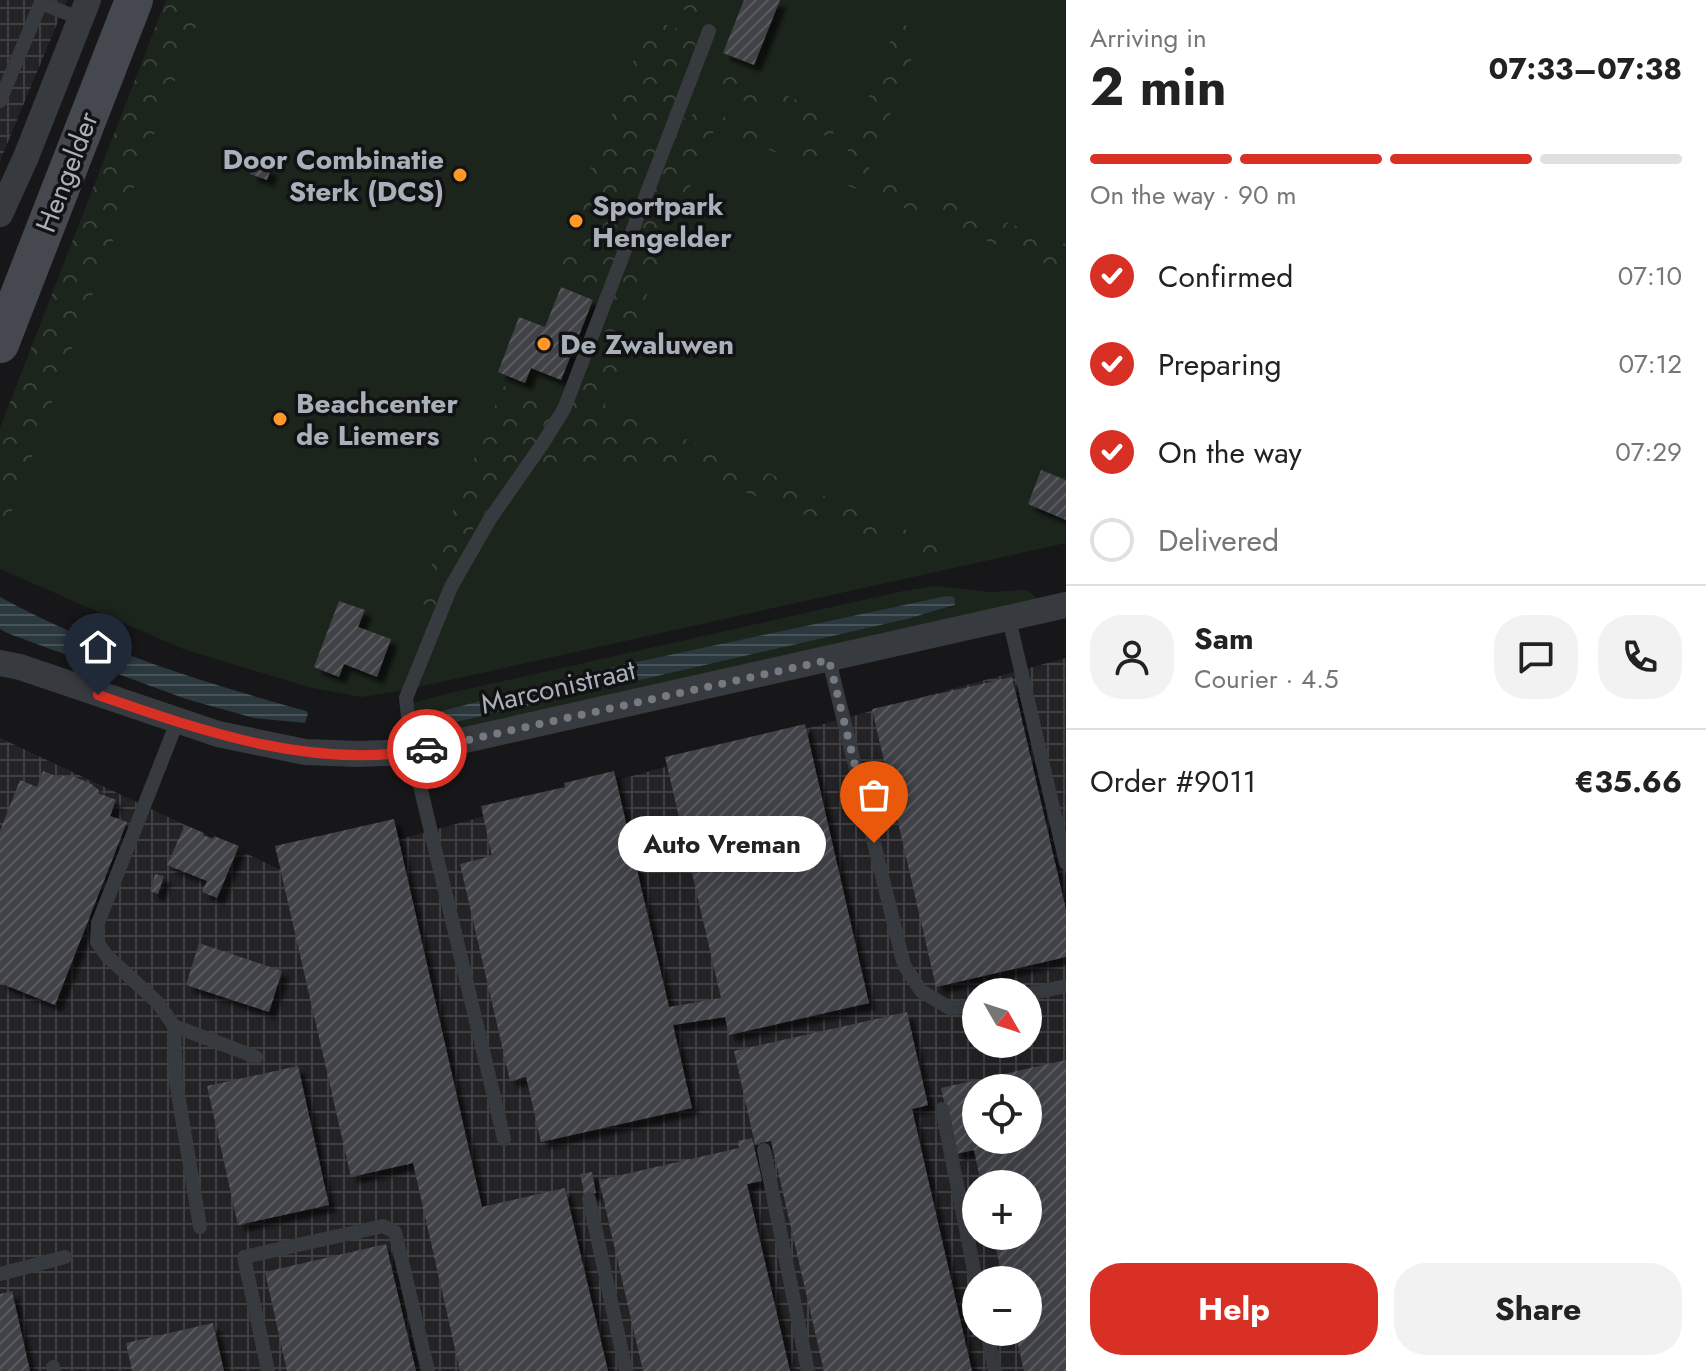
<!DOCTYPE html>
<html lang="en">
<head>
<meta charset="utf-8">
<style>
	body { margin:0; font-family:Jost,sans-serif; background:#f2f2f2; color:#222; height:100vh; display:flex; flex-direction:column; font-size:30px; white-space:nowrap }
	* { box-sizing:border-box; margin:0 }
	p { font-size:26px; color:#767676 }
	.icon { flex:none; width:44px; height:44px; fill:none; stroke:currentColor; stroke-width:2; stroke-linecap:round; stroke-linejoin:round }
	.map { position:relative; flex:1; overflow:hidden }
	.side { display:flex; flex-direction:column; background:#fff; width:640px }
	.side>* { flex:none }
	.needle { width:52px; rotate:129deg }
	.buttons { position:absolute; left:962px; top:978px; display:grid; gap:16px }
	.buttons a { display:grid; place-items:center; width:80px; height:80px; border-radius:50%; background:#fff; box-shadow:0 8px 32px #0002; font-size:40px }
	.pin { position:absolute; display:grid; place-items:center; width:68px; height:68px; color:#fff; margin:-82px -34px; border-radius:50% 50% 50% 0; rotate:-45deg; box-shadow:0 0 8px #0007 }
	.pin .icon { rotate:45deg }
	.courier { position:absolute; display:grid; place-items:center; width:80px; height:80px; margin:-40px; border:6px solid #d93025; border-radius:50%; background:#fff; color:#222; box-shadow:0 2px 10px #0007 }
	.bubble { position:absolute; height:56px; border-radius:28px; background:#fff; box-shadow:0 8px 32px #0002; font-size:26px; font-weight:700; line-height:56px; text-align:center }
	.head em { font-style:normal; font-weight:700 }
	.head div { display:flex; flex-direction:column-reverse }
	.head { display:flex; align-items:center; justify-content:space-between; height:136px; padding:0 24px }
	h1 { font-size:52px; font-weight:700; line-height:60px }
	.bar { display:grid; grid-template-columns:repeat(4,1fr); gap:12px 8px; align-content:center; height:96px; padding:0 24px }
	.bar i { height:10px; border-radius:6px; background:#e0e0e0 }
	.bar .current { background:#d93025 }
	.bar p { grid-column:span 4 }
	.line { display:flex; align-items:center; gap:20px; padding:0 24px; border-top:2px solid #e0e0e0 }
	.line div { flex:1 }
	.round { display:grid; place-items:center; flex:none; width:84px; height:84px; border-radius:32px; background:#f2f2f2 }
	ol { padding:0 24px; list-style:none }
	li { display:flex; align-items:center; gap:24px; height:88px }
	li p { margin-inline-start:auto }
	li .icon { padding:8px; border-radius:50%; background:#d93025; color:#fff; stroke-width:4 }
	li:last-child { color:#767676 }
	li i { width:44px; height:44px; border:4px solid #e0e0e0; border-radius:50% }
	.button { display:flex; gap:16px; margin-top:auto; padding:16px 24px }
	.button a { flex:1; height:92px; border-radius:32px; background:#d93025; color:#fff; font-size:32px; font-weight:700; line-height:92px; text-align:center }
	.button a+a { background:#f2f2f2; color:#222 }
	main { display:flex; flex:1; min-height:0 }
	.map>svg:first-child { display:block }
</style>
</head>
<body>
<main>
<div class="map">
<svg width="1066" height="1371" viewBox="0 0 1066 1371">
	<defs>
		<pattern id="industrial-grid" width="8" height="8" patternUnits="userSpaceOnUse" patternTransform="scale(2)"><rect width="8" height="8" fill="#232326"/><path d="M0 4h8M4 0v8" fill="none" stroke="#404043"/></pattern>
		<pattern id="forest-crowns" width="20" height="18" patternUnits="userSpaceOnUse" patternTransform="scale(2)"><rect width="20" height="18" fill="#1c251c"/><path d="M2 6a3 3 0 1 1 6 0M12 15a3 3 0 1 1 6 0" fill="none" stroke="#3a423b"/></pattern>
		<pattern id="water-rules" width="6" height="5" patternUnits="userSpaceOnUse" patternTransform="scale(2)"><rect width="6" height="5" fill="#2b393e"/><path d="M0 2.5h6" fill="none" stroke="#475358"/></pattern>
		<pattern id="building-hatch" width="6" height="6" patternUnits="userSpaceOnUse" patternTransform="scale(2)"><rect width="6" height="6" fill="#414246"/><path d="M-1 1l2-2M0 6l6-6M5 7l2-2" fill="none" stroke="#5a5b5f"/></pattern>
		<filter id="shadow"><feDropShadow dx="7" dy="7" stdDeviation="2" flood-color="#0009"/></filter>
	</defs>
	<rect width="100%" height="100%" fill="#171719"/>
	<g fill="url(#industrial-grid)" fill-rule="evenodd">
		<path d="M0 0H67L0 161Z"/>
		<path d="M1066 658V1371H0V738L283 871ZM976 992H1028V1044H976ZM976 1088H1028V1140H976ZM976 1184H1028V1236H976ZM976 1280H1028V1332H976Z"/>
	</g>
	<g fill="#1c251c" fill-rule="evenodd">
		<path d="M172 0H1066V543L405 690 361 697 308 687 183 649 0 569V442Z"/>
		<path d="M935 586 990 592 1023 590 1029 591 1037 599 438 735C420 730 416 720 413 703L450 693 903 591ZM946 596 955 606 907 619 444 724 438 713 604 669Z"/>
	</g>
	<g fill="url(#forest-crowns)">
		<path d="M166 0H206L63 371 0 544V428Z"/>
		<path d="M661 0H724L714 22Z"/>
		<path d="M650 19 694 35 696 51 603 289 550 270Z"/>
		<path d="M898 21 921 34 868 172 1066 244V272L836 181Z"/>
		<path d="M722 69 840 118 831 138 714 88Z"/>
		<path d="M702 109 826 154 821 167 816 170 718 128 710 136 606 399 605 406 965 554 990 558 933 559 805 515 666 462 620 472 616 457 533 471 569 411 679 122Z"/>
		<path d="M503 386 559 406 549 424 458 550 434 608 417 602Z"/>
	</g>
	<g fill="url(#water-rules)">
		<path d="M946 596 954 597 955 605 907 619 451 723 440 724 437 719 438 712 442 711 604 669Z"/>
		<path d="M0 597C95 649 202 682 306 711L308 713 305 723 254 718 186 699 7 633 0 629Z"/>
	</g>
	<g fill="url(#building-hatch)" fill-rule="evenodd" filter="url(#shadow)">
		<path d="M744 0H780L754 65 723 53Z"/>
		<path d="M254 163 271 169 267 180 250 174Z"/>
		<path d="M561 287 593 300 561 380 531 368 525 383 498 372 519 317 545 327Z"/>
		<path d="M1041 470 1066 480V520L1028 504Z"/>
		<path d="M339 601 365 610 358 627 391 639 377 677 344 664 339 677 314 667Z"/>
		<path d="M1012 677 1066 910V957L936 987 872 709Z"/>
		<path d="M805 724 869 1003 729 1035 725 1017 673 1025 692 1108 541 1142 526 1077 510 1081 460 864 492 856 481 806 565 787 564 783 614 771 669 1007 721 998 665 757Z"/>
		<path d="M43 771 61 778 62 776H72L90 783 99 790 98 793 116 800 110 816 127 822 55 1005 0 983V831L20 780 37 787Z"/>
		<path d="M394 819 482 1207 565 1188 608 1371H460L413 1163 351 1177 275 846Z"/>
		<path d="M185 825 204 833 203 835 213 839 214 836 239 846 217 898 202 892 207 881 167 865Z"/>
		<path d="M155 874 164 876 158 894 150 891Z"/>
		<path d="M199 943 282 971 269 1012 186 985Z"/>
		<path d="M907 1012 928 1105 912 1109 972 1371H824L771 1141 755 1144 734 1051Z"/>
		<path d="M1066 1060V1371H1024L1015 1332H1028V1280H1003L993 1236H1028V1184H981L974 1150 956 1154 941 1088ZM976 1088H1028V1140H976Z"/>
		<path d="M298 1066 329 1205 238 1225 207 1086Z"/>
		<path d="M752 1138 762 1181 747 1184 790 1371H643L599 1180 739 1148 738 1141Z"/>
		<path d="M592 1172 596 1193 585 1195 580 1174Z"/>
		<path d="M386 1244 416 1371H287L265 1272Z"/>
		<path d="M12 1291 30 1371H0V1294Z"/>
		<path d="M213 1323 224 1371H132L126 1343Z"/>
	</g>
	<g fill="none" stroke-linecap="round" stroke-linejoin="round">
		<g stroke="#373a3f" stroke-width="14">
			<path d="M41 3 81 19"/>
			<path d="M0 101 42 0"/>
			<path d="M1009 619 1066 863"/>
			<path d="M829 660 904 965 921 991 951 1009 976 1004"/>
			<path d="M177 722 98 923 97 942 107 956 158 1003 174 1026 176 1081 200 1227"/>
			<path d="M1028 994 1066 986"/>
			<path d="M174 1026 256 1057"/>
			<path d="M942 1109 976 1280"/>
			<path d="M504 1139 412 752 406 698 451 587 490 519 543 443 564 409 709 31"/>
			<path d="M764 1150 808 1371"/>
			<path d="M589 1199 626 1371"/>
			<path d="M0 1274 65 1257"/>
			<path d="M987 1332 995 1371"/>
			<path d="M53 1367 54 1371"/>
			<path d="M268 1371 244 1257 383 1226 395 1232 428 1371"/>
		</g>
		<g stroke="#373a3f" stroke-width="26">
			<path d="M0 214 26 157 88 0"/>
			<path d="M0 663 20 667 218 734 305 752 358 754 412 752 1066 605"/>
		</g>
		<path stroke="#45494f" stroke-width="38" d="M0 344 134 0"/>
	</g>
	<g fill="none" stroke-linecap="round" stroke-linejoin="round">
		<path stroke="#757a82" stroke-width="8" stroke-dasharray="0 14.4" d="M427 749 829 660 874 843"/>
		<path stroke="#d93025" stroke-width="10" d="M98 695C202 731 315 771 427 749"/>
	</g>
	<g fill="#ff9729" stroke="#121214" stroke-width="3">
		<circle cx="460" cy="175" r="8"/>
		<circle cx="576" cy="221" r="8"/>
		<circle cx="544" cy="344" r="8"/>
		<circle cx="280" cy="419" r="8"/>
	</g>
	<g text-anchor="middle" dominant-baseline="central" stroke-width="7" stroke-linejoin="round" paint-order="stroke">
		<g font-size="28" font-weight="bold" fill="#a8b0ba" stroke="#121214" text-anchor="start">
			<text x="444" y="159" text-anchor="end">Door Combinatie<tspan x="444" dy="32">Sterk (DCS)</tspan></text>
			<text x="592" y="205">Sportpark<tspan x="592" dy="32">Hengelder</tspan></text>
			<text x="560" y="344">De Zwaluwen</text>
			<text x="296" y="403">Beachcenter<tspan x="296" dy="32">de Liemers</tspan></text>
		</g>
		<g font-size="28" fill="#a8b0ba" stroke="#121214">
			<text transform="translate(67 172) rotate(-69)">Hengelder</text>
			<text transform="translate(558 687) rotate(-13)">Marconistraat</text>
		</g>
	</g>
</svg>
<div class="buttons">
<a><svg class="needle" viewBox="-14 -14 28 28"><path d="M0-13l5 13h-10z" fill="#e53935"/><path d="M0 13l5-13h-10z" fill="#767676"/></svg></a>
<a><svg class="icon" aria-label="locate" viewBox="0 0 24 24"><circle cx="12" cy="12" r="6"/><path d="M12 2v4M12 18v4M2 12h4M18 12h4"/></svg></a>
<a>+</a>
<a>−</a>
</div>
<div class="pin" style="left:874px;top:843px;background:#ea580c"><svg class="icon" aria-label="bag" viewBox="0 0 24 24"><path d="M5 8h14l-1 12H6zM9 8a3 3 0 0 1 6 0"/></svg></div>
<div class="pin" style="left:98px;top:695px;background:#1f2937"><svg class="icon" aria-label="home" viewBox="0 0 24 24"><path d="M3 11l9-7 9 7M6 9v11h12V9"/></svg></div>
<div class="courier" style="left:427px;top:749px"><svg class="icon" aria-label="car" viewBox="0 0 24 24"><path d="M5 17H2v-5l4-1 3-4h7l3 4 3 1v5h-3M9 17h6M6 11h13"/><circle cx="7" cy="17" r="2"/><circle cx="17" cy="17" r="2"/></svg></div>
<div class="bubble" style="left:618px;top:816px;width:208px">Auto Vreman</div>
</div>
<section class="side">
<div class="head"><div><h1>2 min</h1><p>Arriving in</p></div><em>07:33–07:38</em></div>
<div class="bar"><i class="current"></i><i class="current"></i><i class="current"></i><i></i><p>On the way · 90 m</p></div>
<ol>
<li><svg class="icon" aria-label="check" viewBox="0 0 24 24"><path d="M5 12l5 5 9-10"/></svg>Confirmed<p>07:10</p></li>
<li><svg class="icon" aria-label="check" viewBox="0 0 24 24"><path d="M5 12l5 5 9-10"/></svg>Preparing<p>07:12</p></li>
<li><svg class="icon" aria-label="check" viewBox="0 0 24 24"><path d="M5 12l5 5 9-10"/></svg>On the way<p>07:29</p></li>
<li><i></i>Delivered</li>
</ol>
<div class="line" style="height:144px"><a class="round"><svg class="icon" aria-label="person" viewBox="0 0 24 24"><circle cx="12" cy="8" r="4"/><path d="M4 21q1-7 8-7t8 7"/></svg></a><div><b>Sam</b><p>Courier · 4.5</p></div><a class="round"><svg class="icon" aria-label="chat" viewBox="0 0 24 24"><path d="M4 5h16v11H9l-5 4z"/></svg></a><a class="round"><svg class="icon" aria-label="phone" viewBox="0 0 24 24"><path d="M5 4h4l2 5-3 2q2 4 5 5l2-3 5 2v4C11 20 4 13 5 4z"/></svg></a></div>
<div class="line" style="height:104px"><div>Order #9011</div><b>€35.66</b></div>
<div class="button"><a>Help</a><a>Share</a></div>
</section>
</main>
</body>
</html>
